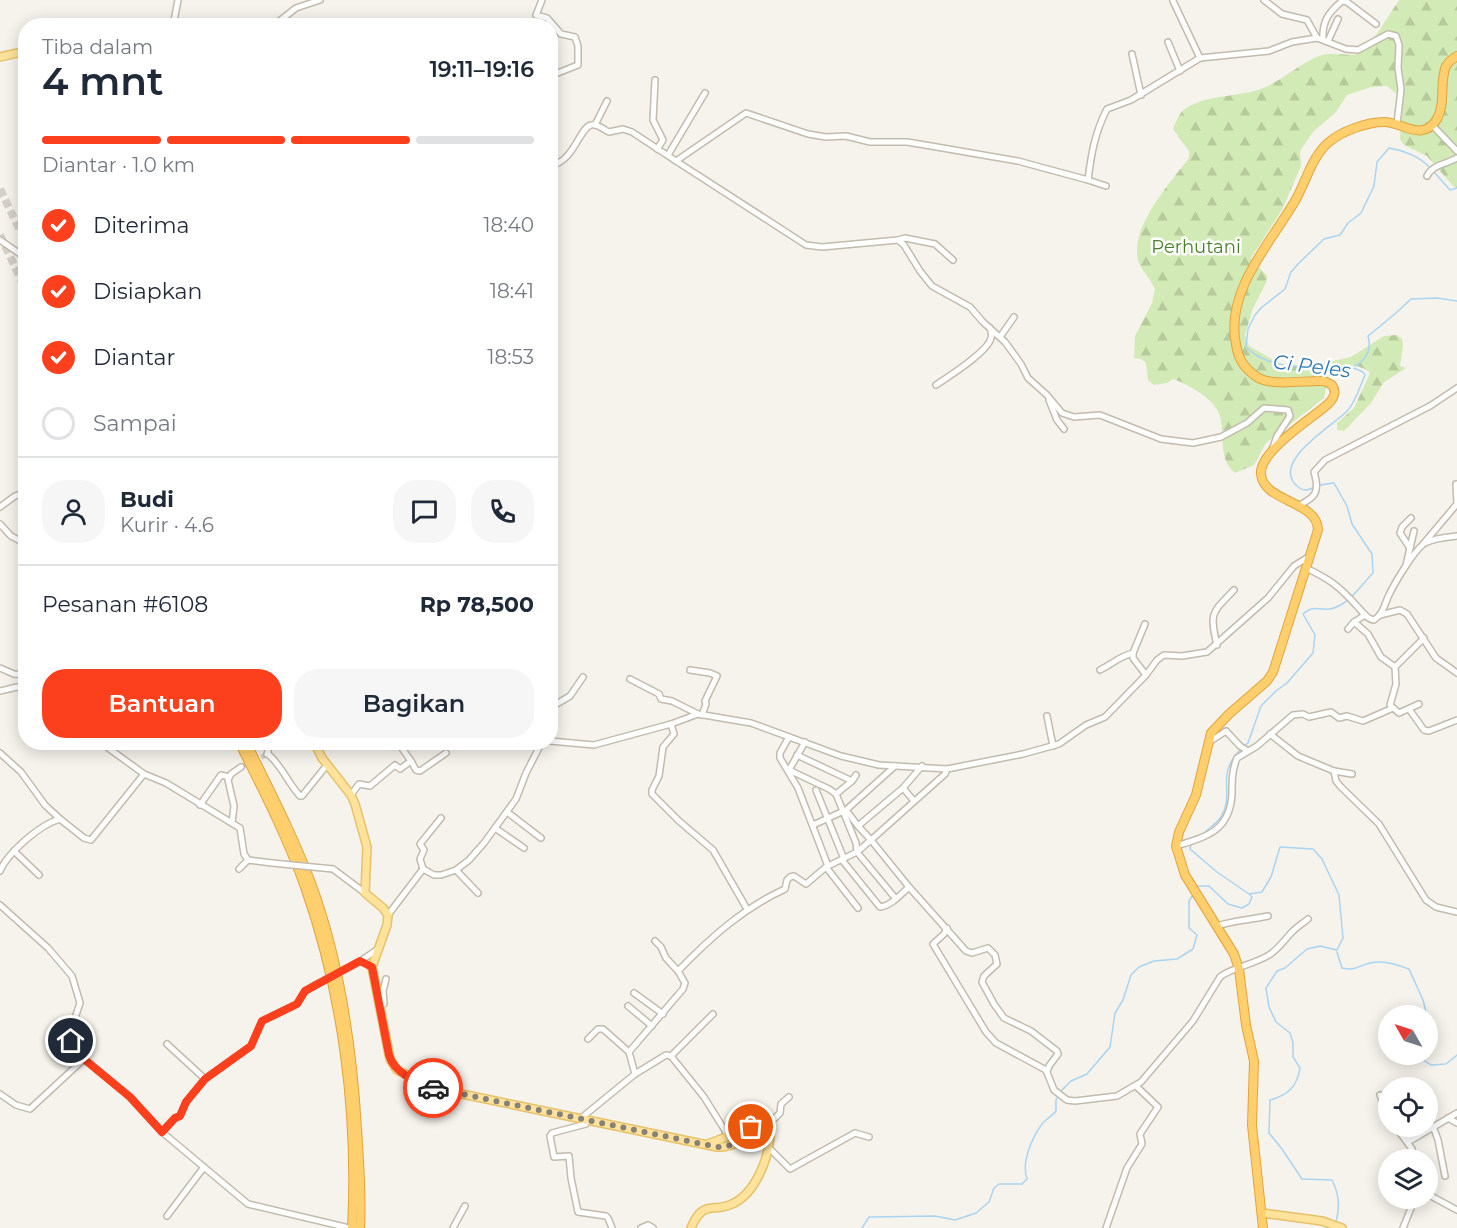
<!DOCTYPE html>
<html lang="id">
<head>
<meta charset="utf-8">
<style>
	body { margin:0; font-family:Montserrat,sans-serif; background:#f6f6f7; color:#1f2937; height:100vh; display:flex; flex-direction:column; font-size:22px; white-space:nowrap }
	* { box-sizing:border-box; margin:0 }
	p { font-size:20px; color:#747a83 }
	.icon { flex:none; width:33px; height:33px; fill:none; stroke:currentColor; stroke-width:2; stroke-linecap:round; stroke-linejoin:round }
	.map { position:relative; flex:1; overflow:hidden }
	.drawer { position:absolute; left:18px; top:18px; width:540px; height:732px; display:flex; flex-direction:column; background:#fff; border-radius:24px; box-shadow:0 3px 15px #0003 }
	.drawer>* { flex:none }
	.needle { width:39px; rotate:309deg }
	.fabs { position:absolute; left:1378px; top:1005px; display:grid; gap:12px }
	.fabs a { display:grid; place-items:center; width:60px; height:60px; border-radius:50%; background:#fff; box-shadow:0 3px 15px #0003; font-size:30px }
	.pin { position:absolute; display:grid; place-items:center; width:51px; height:51px; color:#fff; margin:-26px; border:3px solid #fff; border-radius:50%; box-shadow:0 2px 6px #0007 }
	.courier { position:absolute; display:grid; place-items:center; width:60px; height:60px; margin:-30px; border:4px solid #fc3f1d; border-radius:50%; background:#fff; color:#222; box-shadow:0 2px 8px #0007 }
	.head em { font-style:normal; font-weight:600 }
	.head div { display:flex; flex-direction:column-reverse }
	.head { display:flex; align-items:center; justify-content:space-between; height:102px; padding:0 24px }
	h1 { font-size:39px; font-weight:600; line-height:45px }
	.bar { display:grid; grid-template-columns:repeat(4,1fr); gap:9px 6px; align-content:center; height:72px; padding:0 24px }
	.bar i { height:8px; border-radius:4px; background:#e0e1e3 }
	.bar .current { background:#fc3f1d }
	.bar p { grid-column:span 4 }
	.line { display:flex; align-items:center; gap:15px; padding:0 24px; border-top:2px solid #e0e1e3 }
	.line div { flex:1 }
	.round { display:grid; place-items:center; flex:none; width:63px; height:63px; border-radius:24px; background:#f6f6f7 }
	ol { padding:0 24px; list-style:none }
	li { display:flex; align-items:center; gap:18px; height:66px }
	li p { margin-inline-start:auto }
	li .icon { padding:6px; border-radius:50%; background:#fc3f1d; color:#fff; stroke-width:4 }
	li:last-child { color:#747a83 }
	li i { width:33px; height:33px; border:3px solid #e0e1e3; border-radius:50% }
	.primary-button { display:flex; gap:12px; margin-top:auto; padding:12px 24px }
	.primary-button a { flex:1; height:69px; border-radius:24px; background:#fc3f1d; color:#fff; font-size:24px; font-weight:600; line-height:69px; text-align:center }
	.primary-button a+a { background:#f6f6f7; color:#1f2937 }
	.map>svg:first-child { display:block }
</style>
</head>
<body>
<div class="map">
<svg width="1457" height="1228" viewBox="0 0 1457 1228">
	<defs>
		<pattern id="forest-firs" width="22" height="20" patternUnits="userSpaceOnUse" patternTransform="scale(1.5)"><rect width="22" height="20" fill="#d2eab5"/><path d="M5 1l3.5 6h-7zM16 11l3.5 6h-7z" fill="#b6ca9c"/></pattern>
	</defs>
	<rect width="100%" height="100%" fill="#f6f3ec"/>
	<path fill="url(#forest-firs)" d="M1399 0H1457V188L1454 187 1427 156 1404 145 1400 139 1402 114 1399 96 1387 86 1371 87 1347 95 1336 112 1313 132 1300 151 1301 166 1282 210 1251 258 1267 276 1266 283 1253 308 1245 335 1249 346 1280 364 1287 366 1312 365 1333 361 1351 357 1384 336 1397 335 1402 339 1403 346 1400 366 1406 368 1384 382 1371 403 1344 431 1337 430V423L1354 408 1370 373C1361 364 1339 362 1330 374 1326 380 1326 391 1324 398L1266 443 1254 465 1235 473C1216 458 1227 431 1218 411 1211 397 1187 384 1173 379L1167 383 1154 385 1148 380 1146 363 1141 359 1134 358 1135 336 1152 303 1155 289C1151 279 1141 270 1138 260 1130 227 1170 183 1189 158V151L1173 129C1176 122 1179 113 1185 109 1210 92 1243 99 1270 85 1284 78 1307 59 1322 55 1332 53 1345 55 1355 55L1377 34Z"/>
	<g fill="none" stroke-linecap="round" stroke-linejoin="round">
		<g stroke="#a9d4f2" stroke-width="1.5">
			<path d="M1433 171 1450 190 1457 188"/>
			<path d="M1355 366C1367 359 1372 350 1368 336L1396 313 1411 299 1437 298 1457 301"/>
			<path d="M1315 487C1309 490 1304 492 1298 487 1268 462 1335 425 1348 410 1356 401 1360 386 1365 375L1364 373C1354 366 1344 367 1332 367 1304 367 1267 369 1246 347L1248 329 1255 315 1262 307 1285 289 1291 272 1298 264 1324 239 1340 235 1348 223 1361 213 1374 186 1377 162 1389 148C1403 150 1421 157 1430 168"/>
			<path d="M1244 746 1248 743 1261 706 1276 691 1287 683 1313 653 1315 635 1303 614C1315 604 1317 611 1330 609 1348 606 1361 585 1373 573L1372 554 1352 524 1347 506 1334 483 1320 485"/>
			<path d="M1204 833C1209 828 1217 823 1221 817 1236 792 1214 776 1241 749"/>
			<path d="M1191 844 1190 849 1217 872 1249 894 1262 892 1271 877 1280 847 1313 849 1322 859 1339 895 1343 938 1337 950 1320 946 1307 949 1285 968 1277 971 1266 988 1269 1007 1276 1022 1290 1033 1293 1043V1057L1300 1068C1297 1087 1288 1095 1270 1100L1269 1133 1282 1149 1302 1179 1332 1180C1339 1193 1340 1207 1336 1222"/>
			<path d="M1197 888 1198 886H1209L1228 904 1242 908 1249 904 1252 897 1250 895"/>
			<path d="M1337 952 1342 968C1357 971 1357 966 1370 963 1384 960 1397 965 1409 969L1423 1000 1427 1016"/>
			<path d="M1421 1054 1422 1059 1431 1065 1446 1064 1457 1055"/>
			<path d="M1060 1092 1071 1081 1087 1074 1110 1047 1115 1013 1123 1000 1131 975 1139 967 1154 961 1177 959 1193 949 1197 935 1189 928V901L1193 895"/>
			<path d="M862 1228 869 1217 935 1216 955 1220 976 1213 989 1202 994 1188 999 1184H1022L1027 1179C1021 1162 1032 1138 1042 1124 1046 1119 1052 1116 1056 1111V1100L1058 1096"/>
		</g>
		<path stroke="#d4d0c8" stroke-width="5" stroke-dasharray="5 2.5" stroke-linecap="butt" d="M241 767 266 755"/>
		<g stroke="#d4d0c8" stroke-width="8" stroke-dasharray="8 4" stroke-linecap="butt">
			<path d="M0 189 26 243"/>
			<path d="M0 235 26 290"/>
		</g>
		<defs>
			<g id="minor">
				<path d="M542 0 536 15 547 18 561 34 575 37 578 46V65L550 76"/>
				<path d="M1264 0 1282 14 1307 20 1317 38 1346 49 1358 50 1388 34 1396 36 1399 45 1398 68 1401 89 1397 124"/>
				<path d="M1173 1 1200 58"/>
				<path d="M173 26 178 0"/>
				<path d="M273 26 296 8 320 0"/>
				<path d="M1323 39C1322 21 1329 12 1342 1L1347 2 1376 24"/>
				<path d="M1328 41 1338 19"/>
				<path d="M1168 42 1180 71"/>
				<path d="M1132 54 1141 95"/>
				<path d="M655 80 653 120 663 140 657 149"/>
				<path d="M595 125 607 101"/>
				<path d="M1432 125 1457 151"/>
				<path d="M668 155 705 93"/>
				<path d="M676 161 806 245 822 247 898 240 904 245 920 271 932 286 970 307 983 322 1005 342 1021 364 1028 378 1047 395 1062 413 1074 417 1100 415 1161 439 1193 443 1221 437 1247 423 1264 408 1288 410 1290 416 1277 436 1272 450"/>
				<path d="M550 166C575 161 579 128 591 125 597 123 604 130 609 132L623 129 632 132 676 161 746 113 808 134 826 137 846 136 870 142H907L931 146 1018 161 1088 180C1091 155 1095 132 1107 109L1131 100 1200 58 1269 51 1292 42 1317 38"/>
				<path d="M1427 176C1432 165 1446 164 1457 158"/>
				<path d="M1088 180 1106 186"/>
				<path d="M0 240 26 258"/>
				<path d="M898 240 905 238 935 244 953 260"/>
				<path d="M1000 337 1014 317"/>
				<path d="M936 385C949 376 988 352 991 338 992 336 991 330 990 328"/>
				<path d="M1049 400 1057 420 1064 429"/>
				<path d="M1298 506C1316 497 1320 492 1314 472L1325 460 1430 406 1457 388"/>
				<path d="M0 507 15 496 26 492"/>
				<path d="M0 524 11 536 26 544"/>
				<path d="M1424 543 1457 504 1456 484"/>
				<path d="M1410 548 1400 533 1402 527 1411 518"/>
				<path d="M1406 565 1414 531"/>
				<path d="M1306 568C1329 579 1339 586 1356 605 1362 611 1366 619 1374 620 1383 614 1384 606 1388 597 1394 584 1414 550 1425 543 1434 538 1447 537 1457 536"/>
				<path d="M1380 615 1400 610 1407 614 1436 658 1457 673"/>
				<path d="M1354 622 1368 634 1381 657 1395 667"/>
				<path d="M1145 624 1133 653V658L1146 675"/>
				<path d="M1348 629 1354 622 1365 615"/>
				<path d="M1217 645C1209 612 1212 613 1234 590"/>
				<path d="M0 668 14 674 26 675"/>
				<path d="M690 670 710 673 717 676 705 701 706 704 702 715"/>
				<path d="M1100 670C1114 663 1118 657 1133 653"/>
				<path d="M630 679 659 694 661 699 672 701 698 714"/>
				<path d="M0 691 17 687 26 689"/>
				<path d="M1419 704 1399 713 1390 705 1396 684 1395 667 1424 638"/>
				<path d="M550 708 570 696 583 677"/>
				<path d="M1409 709 1424 730 1429 731 1457 720"/>
				<path d="M1047 716 1053 746"/>
				<path d="M671 724 674 734 663 747 659 776 652 790V794L679 821 713 850 747 909"/>
				<path d="M1270 734 1298 756 1334 771 1352 774"/>
				<path d="M789 737 780 753V758L798 788 828 866 826 867 858 908"/>
				<path d="M550 741 594 745 671 724 698 714 751 723 841 756 879 765 947 769 1023 754 1059 744 1086 725 1105 717 1146 675 1157 660 1164 655 1182 656 1207 652 1268 598 1294 566 1310 556"/>
				<path d="M100 742 144 774 166 783 240 828 244 854 248 860 272 863"/>
				<path d="M266 742 268 751 267 754"/>
				<path d="M805 742 789 770 829 789 836 794 852 781 856 775"/>
				<path d="M1209 742 1226 731 1240 746 1248 751"/>
				<path d="M399 744 411 761"/>
				<path d="M0 753 21 772 45 805 60 819"/>
				<path d="M268 754C282 766 288 783 300 796H302L327 765"/>
				<path d="M797 755 852 781"/>
				<path d="M922 766 903 788 858 826 871 840 945 774 947 769"/>
				<path d="M1334 771 1336 781 1341 787 1379 824 1426 900 1436 907 1457 912"/>
				<path d="M903 788 914 801"/>
				<path d="M816 790 844 859"/>
				<path d="M351 795 359 784 370 786 395 765 400 769 411 761 416 770 420 771 446 753"/>
				<path d="M200 805 221 775 229 777"/>
				<path d="M846 810 858 826"/>
				<path d="M507 812 541 838"/>
				<path d="M232 823 234 806 228 780 231 774 241 767"/>
				<path d="M813 825 846 810 895 766"/>
				<path d="M495 828 524 848"/>
				<path d="M1176 846C1206 837 1230 831 1232 794 1232 781 1232 770 1237 758L1257 746 1293 715 1303 714 1309 717 1331 712 1339 718 1347 716 1363 721 1393 708"/>
				<path d="M14 851 39 875"/>
				<path d="M842 860 880 907C891 906 901 894 909 887L871 840 857 852 896 899"/>
				<path d="M828 866 857 852 856 843 836 794"/>
				<path d="M239 869 248 860"/>
				<path d="M333 869 365 893"/>
				<path d="M423 869 420 859 424 850 420 844 441 818"/>
				<path d="M456 870 478 893"/>
				<path d="M0 871C8 852 41 824 60 819L84 838 91 840 144 774"/>
				<path d="M909 887 966 951 972 953 988 948 995 955 997 964 984 976 982 982 994 1004 1004 1018 1031 1031 1057 1051 1058 1054 1049 1066 1047 1072"/>
				<path d="M0 905 48 948 72 976 80 1003 70 1033 71 1041 84 1059 130 1097 162 1132 248 1204 349 1228"/>
				<path d="M388 915 423 869 434 875H441L456 870 469 860 484 843 516 799 526 773 542 742"/>
				<path d="M1217 926C1234 920 1250 920 1268 916"/>
				<path d="M947 928 944 934 933 944 986 1032 996 1043 1046 1070 1054 1090 1067 1100 1075 1101 1117 1096 1141 1082 1193 1021 1220 977C1230 968 1255 964 1269 955 1279 949 1284 940 1293 931 1297 927 1303 923 1308 919"/>
				<path d="M655 941 661 947 666 958 678 971"/>
				<path d="M359 962 378 949"/>
				<path d="M634 993 663 1014"/>
				<path d="M380 1006 384 1004 383 991 386 979"/>
				<path d="M628 1006 652 1026"/>
				<path d="M588 1039 598 1029H603L629 1052"/>
				<path d="M167 1044 205 1079"/>
				<path d="M671 1056 704 1097 729 1137"/>
				<path d="M635 1074 666 1055 671 1056 713 1014"/>
				<path d="M0 1094 16 1105 30 1109 84 1059"/>
				<path d="M1380 1095 1389 1116"/>
				<path d="M1448 1118 1457 1123"/>
				<path d="M580 1119 635 1074 629 1052 683 989 685 983 678 971C710 938 743 908 785 889L787 880 790 877 794 876 806 884 826 867"/>
				<path d="M587 1120 586 1124 552 1133 550 1136 554 1157 569 1156 571 1178 578 1212 606 1216 608 1218 612 1228"/>
				<path d="M1395 1126 1412 1149 1411 1160"/>
				<path d="M1405 1126 1410 1139"/>
				<path d="M1433 1126 1438 1140 1445 1176"/>
				<path d="M764 1129 780 1113 781 1104 789 1097"/>
				<path d="M162 1132 175 1118 180 1116 186 1102 205 1079 251 1046 262 1021 297 1004 305 991 315 985"/>
				<path d="M1408 1142 1457 1113"/>
				<path d="M769 1148 790 1169 855 1133 869 1137"/>
				<path d="M1428 1192 1431 1196 1457 1210"/>
				<path d="M167 1216 204 1167"/>
				<path d="M453 1228 465 1206"/>
				<path d="M641 1228 648 1225 653 1228"/>
				<path d="M1106 1228 1127 1168 1142 1144 1140 1134 1158 1107 1136 1086"/>
				<path d="M1403 1228 1415 1198"/>
			</g>
			<g id="major">
				<path d="M0 57 26 51"/>
				<path d="M314 742 322 758 351 795 355 804 367 847 365 893 383 908 388 915 387 925 372 967 390 1059 397 1070 433 1088 717 1147C734 1148 748 1137 759 1127"/>
				<path d="M1262 1213 1322 1221 1342 1228"/>
				<path d="M691 1228C703 1199 713 1213 732 1204 755 1194 768 1160 770 1137 759 1115 727 1139 710 1143"/>
			</g>
			<g id="highway">
				<path d="M239 742C263 790 287 837 305 887 343 995 358 1114 352 1228"/>
				<path d="M246 742C269 789 293 835 311 883 340 961 352 1045 357 1128 359 1161 362 1195 360 1228"/>
				<path d="M1263 1228 1252 1125 1254 1061 1246 1025 1239 969 1234 954 1185 875 1176 846 1179 832 1196 795 1211 733 1229 714 1267 681 1273 672 1318 530C1318 501 1263 502 1261 474 1259 451 1313 418 1328 404 1334 398 1337 392 1332 385L1324 381C1306 380 1272 387 1257 377 1244 368 1238 359 1236 344 1225 291 1270 244 1295 201 1306 182 1312 156 1329 142 1342 131 1367 122 1384 122 1403 122 1422 143 1437 119 1446 103 1439 83 1446 66L1450 61 1457 56"/>
			</g>
		</defs>
		<use href="#minor" stroke="#c2bbae" stroke-width="8"/>
		<use href="#major" stroke="#e6c16a" stroke-width="10"/>
		<use href="#highway" stroke="#e0a43c" stroke-width="10"/>
		<use href="#minor" stroke="#fff" stroke-width="5"/>
		<use href="#major" stroke="#ffe39c" stroke-width="7"/>
		<use href="#highway" stroke="#ffcf6e" stroke-width="8"/>
		<defs>
			<g id="minor-bridge">
				<path d="M272 863 333 869"/>
				<path d="M315 985 359 962"/>
			</g>
		</defs>
		<use href="#minor-bridge" stroke="#c2bbae" stroke-width="8" stroke-linecap="butt"/>
		<use href="#minor-bridge" stroke="#fff" stroke-width="5"/>
	</g>
	<g fill="none" stroke-linecap="round" stroke-linejoin="round">
		<path stroke="#878178" stroke-width="6" stroke-dasharray="0 10.8" d="M433 1088 717 1147C733 1148 748 1137 759 1127H751"/>
		<path stroke="#fc3f1d" stroke-width="8" d="M71 1041 84 1059 130 1097 162 1132 175 1118 180 1116 186 1102 205 1079 251 1046 262 1021 297 1004 305 991 360 961 372 967 389 1055C394 1073 416 1082 433 1088"/>
	</g>
	<g text-anchor="middle" dominant-baseline="central" stroke-width="5" stroke-linejoin="round" paint-order="stroke">
		<g font-size="18" fill="#4a7f2a" stroke="#fff">
			<text x="1196" y="247">Perhutani</text>
		</g>
		<g font-size="20" font-style="italic" fill="#2e7ab2" stroke="#fff">
			<text transform="translate(1312 366) rotate(7)">Ci Peles</text>
		</g>
	</g>
</svg>
<div class="fabs">
<a><svg class="needle" viewBox="-14 -14 28 28"><path d="M0-13l5 13h-10z" fill="#e53935"/><path d="M0 13l5-13h-10z" fill="#747a83"/></svg></a>
<a><svg class="icon" aria-label="locate" viewBox="0 0 24 24"><circle cx="12" cy="12" r="6"/><path d="M12 2v4M12 18v4M2 12h4M18 12h4"/></svg></a>
<a><svg class="icon" aria-label="layers" viewBox="0 0 24 24"><path d="M12 4l9 5-9 5-9-5zM3 14l9 5 9-5"/></svg></a>
</div>
<div class="pin" style="left:751px;top:1127px;background:#ea580c"><svg class="icon" aria-label="bag" viewBox="0 0 24 24"><path d="M5 8h14l-1 12H6zM9 8a3 3 0 0 1 6 0"/></svg></div>
<div class="pin" style="left:71px;top:1041px;background:#1f2937"><svg class="icon" aria-label="home" viewBox="0 0 24 24"><path d="M3 11l9-7 9 7M6 9v11h12V9"/></svg></div>
<div class="courier" style="left:433px;top:1088px"><svg class="icon" aria-label="car" viewBox="0 0 24 24"><path d="M5 17H2v-5l4-1 3-4h7l3 4 3 1v5h-3M9 17h6M6 11h13"/><circle cx="7" cy="17" r="2"/><circle cx="17" cy="17" r="2"/></svg></div>
<section class="drawer">
<div class="head"><div><h1>4 mnt</h1><p>Tiba dalam</p></div><em>19:11–19:16</em></div>
<div class="bar"><i class="current"></i><i class="current"></i><i class="current"></i><i></i><p>Diantar · 1.0 km</p></div>
<ol>
<li><svg class="icon" aria-label="check" viewBox="0 0 24 24"><path d="M5 12l5 5 9-10"/></svg>Diterima<p>18:40</p></li>
<li><svg class="icon" aria-label="check" viewBox="0 0 24 24"><path d="M5 12l5 5 9-10"/></svg>Disiapkan<p>18:41</p></li>
<li><svg class="icon" aria-label="check" viewBox="0 0 24 24"><path d="M5 12l5 5 9-10"/></svg>Diantar<p>18:53</p></li>
<li><i></i>Sampai</li>
</ol>
<div class="line" style="height:108px"><a class="round"><svg class="icon" aria-label="person" viewBox="0 0 24 24"><circle cx="12" cy="8" r="4"/><path d="M4 21q1-7 8-7t8 7"/></svg></a><div><b>Budi</b><p>Kurir · 4.6</p></div><a class="round"><svg class="icon" aria-label="chat" viewBox="0 0 24 24"><path d="M4 5h16v11H9l-5 4z"/></svg></a><a class="round"><svg class="icon" aria-label="phone" viewBox="0 0 24 24"><path d="M5 4h4l2 5-3 2q2 4 5 5l2-3 5 2v4C11 20 4 13 5 4z"/></svg></a></div>
<div class="line" style="height:78px"><div>Pesanan #6108</div><b>Rp 78,500</b></div>
<div class="primary-button"><a>Bantuan</a><a>Bagikan</a></div>
</section>
</div>
</body>
</html>
